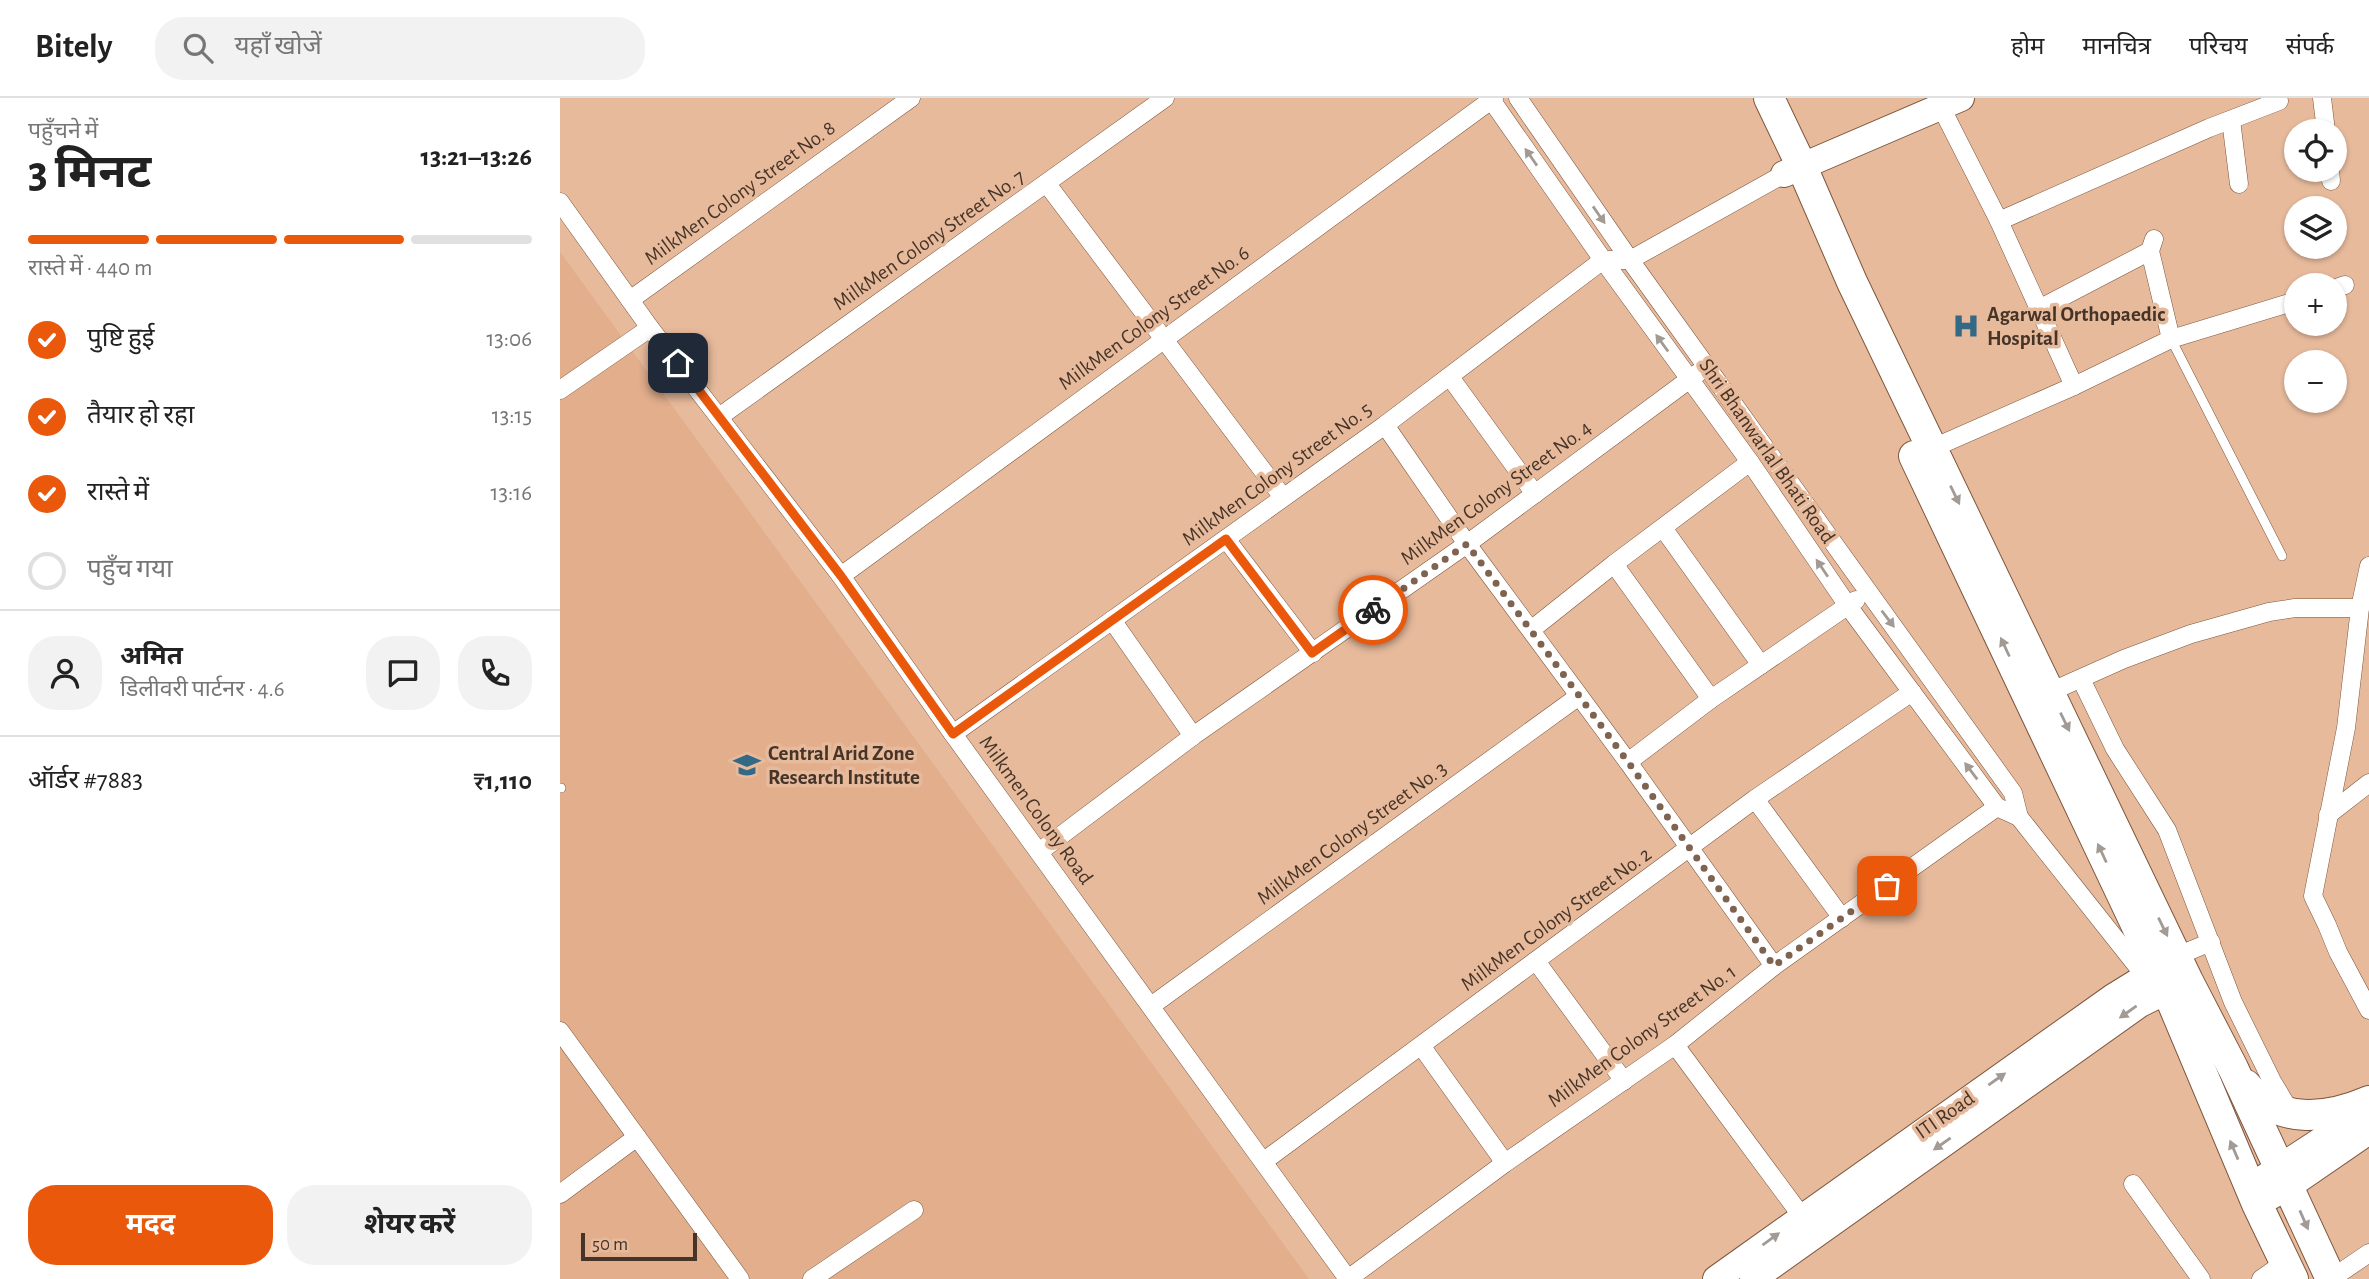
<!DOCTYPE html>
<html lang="hi">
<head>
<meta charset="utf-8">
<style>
	body { margin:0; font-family:"Alegreya Sans","Noto Sans Devanagari",sans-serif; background:#f2f2f2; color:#222; height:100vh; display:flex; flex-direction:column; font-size:26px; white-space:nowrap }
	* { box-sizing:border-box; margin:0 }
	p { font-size:23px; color:#767676 }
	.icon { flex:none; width:38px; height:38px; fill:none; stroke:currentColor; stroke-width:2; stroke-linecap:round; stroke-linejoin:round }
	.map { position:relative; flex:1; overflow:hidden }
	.drawer { display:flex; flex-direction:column; background:#fff; width:560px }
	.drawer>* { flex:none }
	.buttons { position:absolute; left:1724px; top:21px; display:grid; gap:14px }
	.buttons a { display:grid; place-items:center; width:63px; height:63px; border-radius:50%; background:#fff; box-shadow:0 2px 5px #0004; font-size:35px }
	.scale { position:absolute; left:21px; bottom:18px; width:116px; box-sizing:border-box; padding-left:7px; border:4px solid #463428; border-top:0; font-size:19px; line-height:24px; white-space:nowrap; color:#463428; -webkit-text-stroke:5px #e7ba9c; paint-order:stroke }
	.pin { position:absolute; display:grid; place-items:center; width:60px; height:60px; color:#fff; margin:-30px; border-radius:14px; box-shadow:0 4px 10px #0006 }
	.courier { position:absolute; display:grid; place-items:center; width:70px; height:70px; margin:-35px; border:5px solid #ea580c; border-radius:50%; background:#fff; color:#222; box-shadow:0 2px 9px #0007 }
	.headline em { font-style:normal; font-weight:700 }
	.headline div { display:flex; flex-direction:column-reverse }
	.headline { display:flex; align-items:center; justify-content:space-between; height:119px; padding:0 28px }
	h1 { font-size:46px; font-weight:700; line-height:52px }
	.bar { display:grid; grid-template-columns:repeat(4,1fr); gap:10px 7px; align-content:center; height:84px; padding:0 28px }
	.bar i { height:9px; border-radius:5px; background:#e0e0e0 }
	.bar .selected { background:#ea580c }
	.bar p { grid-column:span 4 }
	.line { display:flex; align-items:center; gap:18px; padding:0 28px; border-top:2px solid #e0e0e0 }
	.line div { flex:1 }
	.round { display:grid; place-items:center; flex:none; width:74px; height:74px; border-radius:28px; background:#f2f2f2 }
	ol { padding:0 28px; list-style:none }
	li { display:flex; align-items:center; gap:21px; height:77px }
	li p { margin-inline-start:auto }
	li .icon { padding:7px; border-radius:50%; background:#ea580c; color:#fff; stroke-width:4 }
	li:last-child { color:#767676 }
	li i { width:38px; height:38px; border:4px solid #e0e0e0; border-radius:50% }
	.button { display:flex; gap:14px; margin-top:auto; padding:14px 28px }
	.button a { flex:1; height:80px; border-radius:28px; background:#ea580c; color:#fff; font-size:28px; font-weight:700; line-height:80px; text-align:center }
	.button a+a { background:#f2f2f2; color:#222 }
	header { display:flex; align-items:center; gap:42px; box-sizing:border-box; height:98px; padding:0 35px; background:#fff; border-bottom:2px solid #e0e0e0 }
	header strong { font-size:33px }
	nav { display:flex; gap:38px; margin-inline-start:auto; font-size:24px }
	.search { width:490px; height:63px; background:#f2f2f2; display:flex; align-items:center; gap:18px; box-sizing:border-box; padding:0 24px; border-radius:28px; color:#767676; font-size:26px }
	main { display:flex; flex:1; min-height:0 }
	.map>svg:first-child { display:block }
</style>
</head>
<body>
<header>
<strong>Bitely</strong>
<div class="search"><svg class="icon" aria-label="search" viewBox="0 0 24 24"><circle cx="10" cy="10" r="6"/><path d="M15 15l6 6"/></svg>यहाँ खोजें</div>
<nav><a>होम</a><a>मानचित्र</a><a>परिचय</a><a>संपर्क</a></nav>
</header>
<main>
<section class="drawer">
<div class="headline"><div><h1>3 मिनट</h1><p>पहुँचने में</p></div><em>13:21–13:26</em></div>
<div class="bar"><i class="selected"></i><i class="selected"></i><i class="selected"></i><i></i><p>रास्ते में · 440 m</p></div>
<ol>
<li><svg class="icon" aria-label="check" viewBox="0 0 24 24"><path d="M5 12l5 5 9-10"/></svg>पुष्टि हुई<p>13:06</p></li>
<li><svg class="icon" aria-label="check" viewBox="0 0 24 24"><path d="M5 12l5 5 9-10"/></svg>तैयार हो रहा<p>13:15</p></li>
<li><svg class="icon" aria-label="check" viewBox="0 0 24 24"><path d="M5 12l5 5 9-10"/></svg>रास्ते में<p>13:16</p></li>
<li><i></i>पहुँच गया</li>
</ol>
<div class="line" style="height:126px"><a class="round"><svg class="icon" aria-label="person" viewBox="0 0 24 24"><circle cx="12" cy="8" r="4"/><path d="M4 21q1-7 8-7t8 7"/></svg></a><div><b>अमित</b><p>डिलीवरी पार्टनर · 4.6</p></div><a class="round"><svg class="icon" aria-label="chat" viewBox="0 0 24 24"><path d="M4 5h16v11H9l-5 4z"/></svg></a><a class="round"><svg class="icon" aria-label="phone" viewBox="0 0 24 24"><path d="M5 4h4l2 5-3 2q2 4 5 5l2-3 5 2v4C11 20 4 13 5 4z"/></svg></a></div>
<div class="line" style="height:91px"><div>ऑर्डर #7883</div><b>₹1,110</b></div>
<div class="button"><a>मदद</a><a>शेयर करें</a></div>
</section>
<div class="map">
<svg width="1809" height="1181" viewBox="0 0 1809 1181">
	<rect width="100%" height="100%" fill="#e7ba9c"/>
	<path fill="#e2ae8c" d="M0 154 749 1181H0Z"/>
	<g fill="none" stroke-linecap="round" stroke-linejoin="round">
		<defs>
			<g id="lane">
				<path d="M1611 241 1722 458"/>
				<path d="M0 690H1"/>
			</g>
			<g id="street">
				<path d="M930 0 1043 162 1190 364 1288 508 1437 709 1459 719"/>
				<path d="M958 0 1070 162 1453 695 1459 719 1585 878"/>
				<path d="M1762 0 1766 33"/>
				<path d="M1671 22 1679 86"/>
				<path d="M1770 72 1771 83"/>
				<path d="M487 86 722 398"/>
				<path d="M0 104 90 230 281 478 393 636 788 1181"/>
				<path d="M1439 123 1649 30 1719 3"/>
				<path d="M1774 191 1785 187"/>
				<path d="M70 202 351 0"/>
				<path d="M1477 212 1590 153"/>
				<path d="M1611 241 1736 203"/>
				<path d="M890 279 975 396"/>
				<path d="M1514 288 1611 241 1590 153 1594 141"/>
				<path d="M0 292 90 230"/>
				<path d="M159 319 605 0"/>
				<path d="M825 327 907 446 1068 664 1214 868"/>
				<path d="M1373 350 1514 288 1439 123 1381 9"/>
				<path d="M1103 430 1201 567"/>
				<path d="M666 441 753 555"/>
				<path d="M1054 466 1151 601"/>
				<path d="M1809 468 1800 510 1786 630 1753 798 1767 827 1778 854 1809 912"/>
				<path d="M281 478 934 0"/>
				<path d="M552 522 633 638"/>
				<path d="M971 532 1054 466 1190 364"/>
				<path d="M1521 581 1555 651 1607 732 1673 904 1712 983 1731 1015"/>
				<path d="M1490 594 1564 561 1631 536 1709 514 1735 510H1800"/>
				<path d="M393 636 825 327 1043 162H1070L1224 76"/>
				<path d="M1068 664 1151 601 1296 502"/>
				<path d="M1195 701 1282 820"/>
				<path d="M1768 717 1809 685"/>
				<path d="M479 754 633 638 907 446 1138 275"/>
				<path d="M1617 858 1651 844"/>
				<path d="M976 863 1064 983"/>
				<path d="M591 908 1019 598"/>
				<path d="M0 933 180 1181"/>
				<path d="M1115 947 1249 1128"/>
				<path d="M862 949 945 1065"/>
				<path d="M704 1063 1195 701 1352 594"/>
				<path d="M1573 1086 1641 1181"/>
				<path d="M0 1096 77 1039"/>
				<path d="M252 1181 354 1112"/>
				<path d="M788 1181 945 1065 1115 947 1214 868 1437 709"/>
				<path d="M1701 1181 1725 1164"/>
				<path d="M1771 1181 1809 1155"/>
			</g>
			<g id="secondary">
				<path d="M1224 76 1401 0"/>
				<path d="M1690 1089 1809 1011"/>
				<path d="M1697 1106 1729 1088 1809 1033"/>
				<path d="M1156 1181 1553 899 1613 862"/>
				<path d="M1193 1181 1580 906 1626 883"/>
			</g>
			<g id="primary">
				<path d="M1209 0 1242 69 1292 184 1628 883 1673 970 1771 1181"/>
				<path d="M1354 358 1607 892 1697 1106 1733 1181"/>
				<path d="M1686 987C1717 1027 1767 1021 1809 1003"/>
			</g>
		</defs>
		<use href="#lane" stroke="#7e563c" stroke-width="10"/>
		<use href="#street" stroke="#7e563c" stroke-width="19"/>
		<use href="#secondary" stroke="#7e563c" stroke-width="28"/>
		<use href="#primary" stroke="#7e563c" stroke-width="32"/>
		<use href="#lane" stroke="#fff" stroke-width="9"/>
		<use href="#street" stroke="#fff" stroke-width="18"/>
		<use href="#secondary" stroke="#fff" stroke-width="26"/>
		<use href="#primary" stroke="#fff" stroke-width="30"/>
	</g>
	<defs><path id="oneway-solid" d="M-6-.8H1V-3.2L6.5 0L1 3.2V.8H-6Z" transform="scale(1.75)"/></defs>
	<g fill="#a29a94">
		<use href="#oneway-solid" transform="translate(971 59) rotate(-125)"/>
		<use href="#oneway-solid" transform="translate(1039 117) rotate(55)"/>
		<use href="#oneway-solid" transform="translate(1102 245) rotate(-126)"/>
		<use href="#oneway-solid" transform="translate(1395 397) rotate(64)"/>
		<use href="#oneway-solid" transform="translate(1262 470) rotate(-124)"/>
		<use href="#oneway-solid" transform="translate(1328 521) rotate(53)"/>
		<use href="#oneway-solid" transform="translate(1445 549) rotate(-115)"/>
		<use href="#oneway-solid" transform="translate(1505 624) rotate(64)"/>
		<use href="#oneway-solid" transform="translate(1411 673) rotate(-127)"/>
		<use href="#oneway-solid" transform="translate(1542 755) rotate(-115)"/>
		<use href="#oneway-solid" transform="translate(1603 829) rotate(64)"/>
		<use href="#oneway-solid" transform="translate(1568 914) rotate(145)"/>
		<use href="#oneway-solid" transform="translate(1437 981) rotate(-35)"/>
		<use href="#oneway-solid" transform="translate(1382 1046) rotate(145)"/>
		<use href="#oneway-solid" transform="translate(1674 1052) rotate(-113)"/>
		<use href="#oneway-solid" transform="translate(1744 1122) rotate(66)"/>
		<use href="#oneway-solid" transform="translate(1211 1141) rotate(-36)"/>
	</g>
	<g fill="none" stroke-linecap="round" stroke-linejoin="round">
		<path stroke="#7e6351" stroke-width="7" stroke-dasharray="0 12.6" d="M813 512 907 446 1068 664 1214 868 1327 788"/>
		<path stroke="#ea580c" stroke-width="9" d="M118 265 281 478 393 636 666 441 752 555 813 512"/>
	</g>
	<defs>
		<symbol id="hospital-bare" viewBox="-9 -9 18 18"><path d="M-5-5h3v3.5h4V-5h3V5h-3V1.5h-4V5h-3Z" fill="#346985" stroke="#e7ba9c" stroke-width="2.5" paint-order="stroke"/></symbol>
		<symbol id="university-bare" viewBox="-9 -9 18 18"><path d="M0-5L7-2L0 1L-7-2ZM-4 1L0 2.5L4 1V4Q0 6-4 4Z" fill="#346985" stroke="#e7ba9c" stroke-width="2.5" paint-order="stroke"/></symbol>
	</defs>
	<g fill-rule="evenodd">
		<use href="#hospital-bare" x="1387" y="209" width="38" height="38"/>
		<use href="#university-bare" x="168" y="648" width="38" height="38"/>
	</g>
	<g text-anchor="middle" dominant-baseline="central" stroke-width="7" stroke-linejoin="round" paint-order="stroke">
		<g font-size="21" fill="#463428" stroke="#e7ba9c">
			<text transform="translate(180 95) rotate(-36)">MilkMen Colony Street No. 8</text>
			<text transform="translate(369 142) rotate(-35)">MilkMen Colony Street No. 7</text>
			<text transform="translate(594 220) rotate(-36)">MilkMen Colony Street No. 6</text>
			<text transform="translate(1207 353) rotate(55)">Shri Bhanwarlal Bhati Road</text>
			<text transform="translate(717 376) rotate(-36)">MilkMen Colony Street No. 5</text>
			<text transform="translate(936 395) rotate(-36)">MilkMen Colony Street No. 4</text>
			<text transform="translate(476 712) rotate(54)">Milkmen Colony Road</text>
			<text transform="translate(792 735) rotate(-36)">MilkMen Colony Street No. 3</text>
			<text transform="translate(996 821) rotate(-36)">MilkMen Colony Street No. 2</text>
			<text transform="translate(1082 938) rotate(-36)">MilkMen Colony Street No. 1</text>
			<text transform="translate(1385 1017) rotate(-35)">ITI Road</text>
		</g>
		<g font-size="21" font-weight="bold" fill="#463428" stroke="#e7ba9c" text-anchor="start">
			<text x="1427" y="216">Agarwal Orthopaedic<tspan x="1427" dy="24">Hospital</tspan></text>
			<text x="208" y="655">Central Arid Zone<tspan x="208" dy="24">Research Institute</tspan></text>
		</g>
	</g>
</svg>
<div class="buttons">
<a><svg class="icon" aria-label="locate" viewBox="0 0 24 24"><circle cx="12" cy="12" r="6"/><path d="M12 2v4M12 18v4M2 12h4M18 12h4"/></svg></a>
<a><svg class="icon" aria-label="layers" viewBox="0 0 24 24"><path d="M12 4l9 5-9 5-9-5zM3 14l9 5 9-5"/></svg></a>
<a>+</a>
<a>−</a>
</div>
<div class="scale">50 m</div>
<div class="pin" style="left:1327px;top:788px;background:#ea580c"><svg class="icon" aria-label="bag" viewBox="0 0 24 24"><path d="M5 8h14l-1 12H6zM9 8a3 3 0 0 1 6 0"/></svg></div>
<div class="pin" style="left:118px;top:265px;background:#1f2937"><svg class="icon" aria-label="home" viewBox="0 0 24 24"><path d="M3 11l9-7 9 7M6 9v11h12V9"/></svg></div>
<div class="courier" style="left:813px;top:512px"><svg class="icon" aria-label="bike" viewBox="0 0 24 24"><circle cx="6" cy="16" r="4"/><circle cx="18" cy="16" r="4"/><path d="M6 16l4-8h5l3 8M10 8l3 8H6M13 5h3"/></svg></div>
</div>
</main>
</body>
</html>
